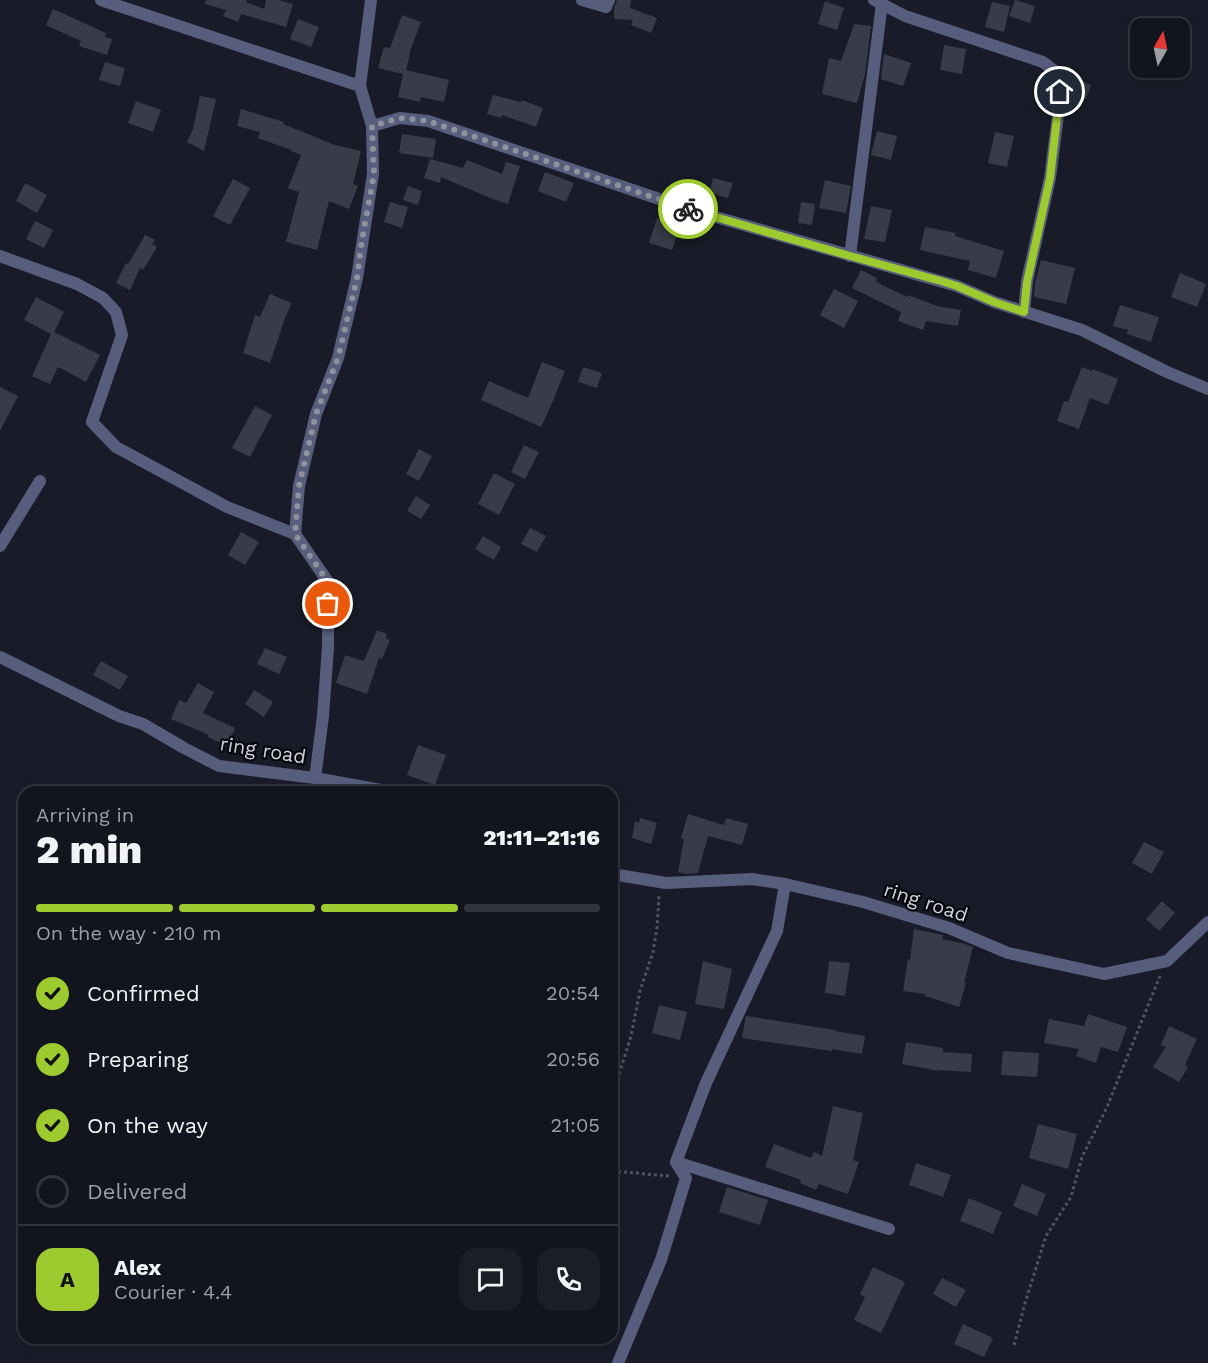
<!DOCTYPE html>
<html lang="en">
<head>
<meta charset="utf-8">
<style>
	body { margin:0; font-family:"Work Sans",sans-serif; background:#1c1e27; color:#f1f3f6; height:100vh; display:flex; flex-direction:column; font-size:22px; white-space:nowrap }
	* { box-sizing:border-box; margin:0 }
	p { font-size:20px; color:#9d9fa4 }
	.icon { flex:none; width:33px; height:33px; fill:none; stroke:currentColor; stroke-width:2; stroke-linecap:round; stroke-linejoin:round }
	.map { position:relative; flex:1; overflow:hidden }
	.drawer { position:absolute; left:18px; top:786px; width:600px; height:558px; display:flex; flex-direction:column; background:#13151e; border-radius:18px; box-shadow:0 3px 9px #0003,0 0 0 2px #32343c }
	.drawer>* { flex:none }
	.needle { width:39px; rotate:9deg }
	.fabs { position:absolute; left:1130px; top:18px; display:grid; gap:12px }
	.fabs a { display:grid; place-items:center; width:60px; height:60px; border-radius:12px; background:#13151e; box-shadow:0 3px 9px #0003,0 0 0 2px #32343c; font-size:30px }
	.pin { position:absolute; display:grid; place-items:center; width:51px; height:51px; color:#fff; margin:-26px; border:3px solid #fff; border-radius:50%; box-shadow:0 2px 6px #0007 }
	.courier { position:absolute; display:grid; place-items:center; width:60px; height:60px; margin:-30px; border:4px solid #9dca2f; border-radius:50%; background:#fff; color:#222; box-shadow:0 2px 8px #0007 }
	.summary em { font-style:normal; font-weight:800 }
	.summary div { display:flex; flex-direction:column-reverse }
	.summary { display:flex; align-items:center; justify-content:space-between; height:102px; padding:0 18px }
	h1 { font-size:39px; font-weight:800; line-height:45px }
	.bar { display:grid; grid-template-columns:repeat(4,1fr); gap:9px 6px; align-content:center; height:72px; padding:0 18px }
	.bar i { height:8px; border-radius:4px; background:#32343c }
	.bar .active { background:#9dca2f }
	.bar p { grid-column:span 4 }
	.line { display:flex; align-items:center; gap:15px; padding:0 18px; border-top:2px solid #32343c }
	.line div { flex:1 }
	.round { display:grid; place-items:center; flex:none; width:63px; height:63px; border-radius:18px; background:#1c1e27 }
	ol { padding:0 18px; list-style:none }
	li { display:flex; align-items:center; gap:18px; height:66px }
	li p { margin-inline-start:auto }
	li .icon { padding:6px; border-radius:50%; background:#9dca2f; color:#111; stroke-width:4 }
	li:last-child { color:#9d9fa4 }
	li i { width:33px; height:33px; border:3px solid #32343c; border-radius:50% }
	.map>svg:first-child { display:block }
</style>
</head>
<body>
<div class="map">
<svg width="1208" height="1363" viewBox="0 0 1208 1363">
	<rect width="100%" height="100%" fill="#191c28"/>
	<g fill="#383b48">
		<path d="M206 0H247L246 2 264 9 266 0H278L293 4 286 27 241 14 238 22 223 16 226 10 205 4Z"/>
		<path d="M617 0H631L630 8 657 18 651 33 631 25 633 20 614 19V8Z"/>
		<path d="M1015 0 1035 6 1030 23 1009 16Z"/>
		<path d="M825 1 844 8 837 30 818 24Z"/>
		<path d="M992 2 1010 6 1004 32 985 27Z"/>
		<path d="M53 9 106 33 105 37 112 39 107 55 79 46 81 41 46 25Z"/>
		<path d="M402 15 421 22 409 54H410L406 70 449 80 444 102 421 97 420 102 398 97 403 74 378 68 384 47 390 48Z"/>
		<path d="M298 19 319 27 311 47 290 39Z"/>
		<path d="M854 24 871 26 865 74 857 103 822 94 829 58 841 61Z"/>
		<path d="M944 45 966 49 962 74 940 70Z"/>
		<path d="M884 54 911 63 903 86 881 79Z"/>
		<path d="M105 62 125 68 120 86 99 80Z"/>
		<path d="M1077 80 1091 85 1086 99 1073 95Z"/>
		<path d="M493 95 521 102 522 100 543 108 536 127 502 115V118L487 114Z"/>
		<path d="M200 96 216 99 204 151 187 142 193 129Z"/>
		<path d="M136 101 161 110 153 132 128 123Z"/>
		<path d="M241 109 284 122 283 124 335 145 361 151 353 184 358 186 349 209 329 201 317 250 286 242 299 192 288 188 301 155 291 151V150L258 138 260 132 237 126Z"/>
		<path d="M877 131 897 136 891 160 871 155Z"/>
		<path d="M995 132 1014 136 1007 167 988 163Z"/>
		<path d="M402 134 436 139 433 158 399 153Z"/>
		<path d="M430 159 463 168 467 160 502 174 506 162 520 166 508 204 495 200 441 177 440 183 424 178Z"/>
		<path d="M545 172 574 183 566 202 538 191Z"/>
		<path d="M713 178 733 183 728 198 709 193Z"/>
		<path d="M233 179 250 188 230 225 213 216Z"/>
		<path d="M825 180 851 186 846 213 819 208Z"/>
		<path d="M25 183 47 195 37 213 16 201Z"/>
		<path d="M408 186 422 191 418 205 403 200Z"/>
		<path d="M390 202 408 207 402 228 384 222Z"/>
		<path d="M801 202 815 204 812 225 798 223Z"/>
		<path d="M871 206 892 210 885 242 864 239Z"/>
		<path d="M657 218 680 226 672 250 649 243Z"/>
		<path d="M35 221 53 230 44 248 26 239Z"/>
		<path d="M925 227 956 233 955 236 1004 251 996 278 968 270 970 261 920 250Z"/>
		<path d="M145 235 155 240 152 244 157 247 143 270 140 268 130 290 116 283 126 263 128 264Z"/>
		<path d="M1041 260 1075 268 1066 304 1034 297 1035 283Z"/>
		<path d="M861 270 877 278 876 282 907 297 908 295 937 306 961 310 958 326 926 321 923 330 898 321 901 312 852 288Z"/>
		<path d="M1180 273 1206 284 1197 307 1171 297Z"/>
		<path d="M834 289 858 301 844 328 820 315Z"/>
		<path d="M270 294 292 303 285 318 270 363 243 353 255 315 260 317Z"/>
		<path d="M36 297 64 312 54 332 100 355 86 382 58 367 50 384 32 376 51 334 24 320Z"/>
		<path d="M1120 305 1159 317 1151 342 1127 334 1128 330 1113 326Z"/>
		<path d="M542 362 565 371 553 401 541 427 481 400 489 381 528 398Z"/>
		<path d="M583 367 602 373 597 388 578 382Z"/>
		<path d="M1082 367 1092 371 1093 369 1118 379 1108 405 1090 398 1079 429 1057 421 1064 401 1068 402Z"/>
		<path d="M0 387 18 396 0 431Z"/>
		<path d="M255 406 272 415 250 457 232 448Z"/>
		<path d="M524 445 539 452 525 479 511 472Z"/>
		<path d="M419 449 432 456 419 481 406 474Z"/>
		<path d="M494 473 515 484 499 515 478 504Z"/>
		<path d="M416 496 430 505 421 519 407 511Z"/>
		<path d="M530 528 546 536 537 552 521 544Z"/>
		<path d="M241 532 259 542 245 565 228 555Z"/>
		<path d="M483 536 501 547 494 560 475 549Z"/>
		<path d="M377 630 387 634 386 638 390 640 382 659 379 658 367 694 336 683 345 655 364 661Z"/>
		<path d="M265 648 287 657 279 674 257 664Z"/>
		<path d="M101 661 128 676 120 690 93 675Z"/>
		<path d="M198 683 214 692 203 713 235 728 227 746 208 737 209 735 171 719 179 700 186 703Z"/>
		<path d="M254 690 273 702 264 717 245 704Z"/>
		<path d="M418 745 446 755 435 785 407 775Z"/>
		<path d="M688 814 724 825 726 818 748 824 742 845 708 836 698 873 687 874 678 872 684 839 681 838Z"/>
		<path d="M640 818 657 823 651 844 632 838 635 821 639 823Z"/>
		<path d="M1144 842 1164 852 1152 874 1132 863Z"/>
		<path d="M1162 901 1175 913 1159 931 1146 919Z"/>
		<path d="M914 929 943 935 942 939 965 944 973 947 964 983H966L959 1007 925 996V994L903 991 908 959 910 960Z"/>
		<path d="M703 961 732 969 724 1009 695 1004Z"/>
		<path d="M829 961 850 963 845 996 825 993Z"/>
		<path d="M659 1005 687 1012 680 1040 652 1033Z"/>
		<path d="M1088 1014 1127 1027 1118 1052 1101 1047 1096 1063 1076 1056 1079 1049 1044 1043 1049 1019 1084 1026Z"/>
		<path d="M746 1016 835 1030V1031L865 1036 862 1054 832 1049V1051L742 1038Z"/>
		<path d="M1169 1026 1197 1039 1185 1065 1188 1067 1179 1082 1153 1067 1166 1047 1161 1045Z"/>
		<path d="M906 1042 943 1048V1052L972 1054 971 1072 939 1070V1071L902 1064Z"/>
		<path d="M1003 1051 1039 1053 1037 1077 1001 1075Z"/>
		<path d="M833 1106 863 1113 853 1160 859 1162 848 1194 819 1184 816 1190 800 1183 801 1180 765 1167 774 1144 811 1158 814 1152 822 1156Z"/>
		<path d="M1038 1124 1077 1134 1068 1169 1029 1158Z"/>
		<path d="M916 1163 951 1175 943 1197 909 1185Z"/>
		<path d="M1022 1184 1046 1194 1037 1216 1013 1206Z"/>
		<path d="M727 1187 768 1200 760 1225 719 1212Z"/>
		<path d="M969 1198 1002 1212 993 1234 960 1221Z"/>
		<path d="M873 1267 905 1282 881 1333 854 1320 865 1297 860 1294Z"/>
		<path d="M942 1278 966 1290 956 1307 933 1294Z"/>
		<path d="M963 1324 993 1338 984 1357 954 1344Z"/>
	</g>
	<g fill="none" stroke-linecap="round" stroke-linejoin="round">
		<g stroke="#51545f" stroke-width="3" stroke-dasharray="3 3" stroke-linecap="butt">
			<path d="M612 1097 631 1036 640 991 653 952 657 928 659 896"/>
			<path d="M612 1171 669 1176"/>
			<path d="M1014 1345 1025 1303 1046 1236 1071 1197 1082 1157 1107 1107 1160 976"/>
		</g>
		<g stroke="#575e7d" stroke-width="12">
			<path d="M101 0 360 86"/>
			<path d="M582 0 606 7 609 0"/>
			<path d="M874 0 905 16 1043 62 1061 76 1059 108 1050 178 1027 281 1024 312"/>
			<path d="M372 126 400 118 428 121 695 211 957 286 994 302 1082 330 1167 372 1208 389"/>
			<path d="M0 256 77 284 103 298 116 312 122 335 92 422 116 447 227 507 295 534"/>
			<path d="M850 256 882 3"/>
			<path d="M0 546 40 481"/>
			<path d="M0 657 119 716 143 724 184 748 219 766 315 778 381 790 386 792"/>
			<path d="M315 778 323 716 328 647V582L295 534 299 486 316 414 338 358 357 278 373 174 372 126 360 86 371 0"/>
			<path d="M612 874 666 883 752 879 785 884 863 902 949 928 1008 953 1104 974 1167 961 1208 922"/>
			<path d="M676 1162 889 1229"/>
			<path d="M618 1363 661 1260 686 1178 676 1162 706 1083 777 931 785 884"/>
		</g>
	</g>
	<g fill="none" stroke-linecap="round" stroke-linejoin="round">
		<path stroke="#8f929b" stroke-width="6" stroke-dasharray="0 10.8" d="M328 604V582L295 534 299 486 316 414 338 358 357 278 362 240 374 174 372 126 400 118 428 121 688 209"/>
		<path stroke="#9dca2f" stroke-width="8" d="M688 209 850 256 941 281 957 286 994 302 1024 312 1027 282 1050 178 1060 92"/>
	</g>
	<g text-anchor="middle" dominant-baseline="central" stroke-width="4.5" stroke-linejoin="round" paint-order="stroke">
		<g font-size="20" fill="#cfd1d9" stroke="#06070c">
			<text transform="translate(263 750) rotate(9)">ring road</text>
			<text transform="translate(926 902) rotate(18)">ring road</text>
		</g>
	</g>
</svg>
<div class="fabs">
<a><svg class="needle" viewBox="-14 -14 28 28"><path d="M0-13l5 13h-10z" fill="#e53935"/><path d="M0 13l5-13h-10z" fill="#9d9fa4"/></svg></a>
</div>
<div class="pin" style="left:328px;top:604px;background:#ea580c"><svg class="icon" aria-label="bag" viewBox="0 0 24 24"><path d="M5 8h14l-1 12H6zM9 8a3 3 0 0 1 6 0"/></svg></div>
<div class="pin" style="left:1060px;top:92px;background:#1f2937"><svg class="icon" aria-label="home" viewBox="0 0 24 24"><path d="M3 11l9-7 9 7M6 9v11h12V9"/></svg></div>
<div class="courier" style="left:688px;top:209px"><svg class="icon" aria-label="bike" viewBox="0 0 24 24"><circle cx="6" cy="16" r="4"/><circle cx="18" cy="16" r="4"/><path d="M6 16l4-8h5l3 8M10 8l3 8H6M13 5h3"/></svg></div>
<section class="drawer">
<div class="summary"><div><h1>2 min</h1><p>Arriving in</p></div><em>21:11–21:16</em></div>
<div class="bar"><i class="active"></i><i class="active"></i><i class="active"></i><i></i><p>On the way · 210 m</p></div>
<ol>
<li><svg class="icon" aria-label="check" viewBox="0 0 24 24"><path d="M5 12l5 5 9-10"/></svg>Confirmed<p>20:54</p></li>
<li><svg class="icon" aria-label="check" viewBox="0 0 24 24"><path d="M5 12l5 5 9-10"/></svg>Preparing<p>20:56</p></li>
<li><svg class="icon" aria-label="check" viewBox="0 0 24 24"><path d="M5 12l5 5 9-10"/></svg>On the way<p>21:05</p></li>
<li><i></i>Delivered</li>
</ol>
<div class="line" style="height:108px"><b class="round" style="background:#9dca2f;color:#111">A</b><div><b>Alex</b><p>Courier · 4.4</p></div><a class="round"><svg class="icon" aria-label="chat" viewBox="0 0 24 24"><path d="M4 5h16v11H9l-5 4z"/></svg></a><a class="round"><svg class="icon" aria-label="phone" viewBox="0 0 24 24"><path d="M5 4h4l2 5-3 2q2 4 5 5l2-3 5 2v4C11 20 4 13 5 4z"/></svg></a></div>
</section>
</div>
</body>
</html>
